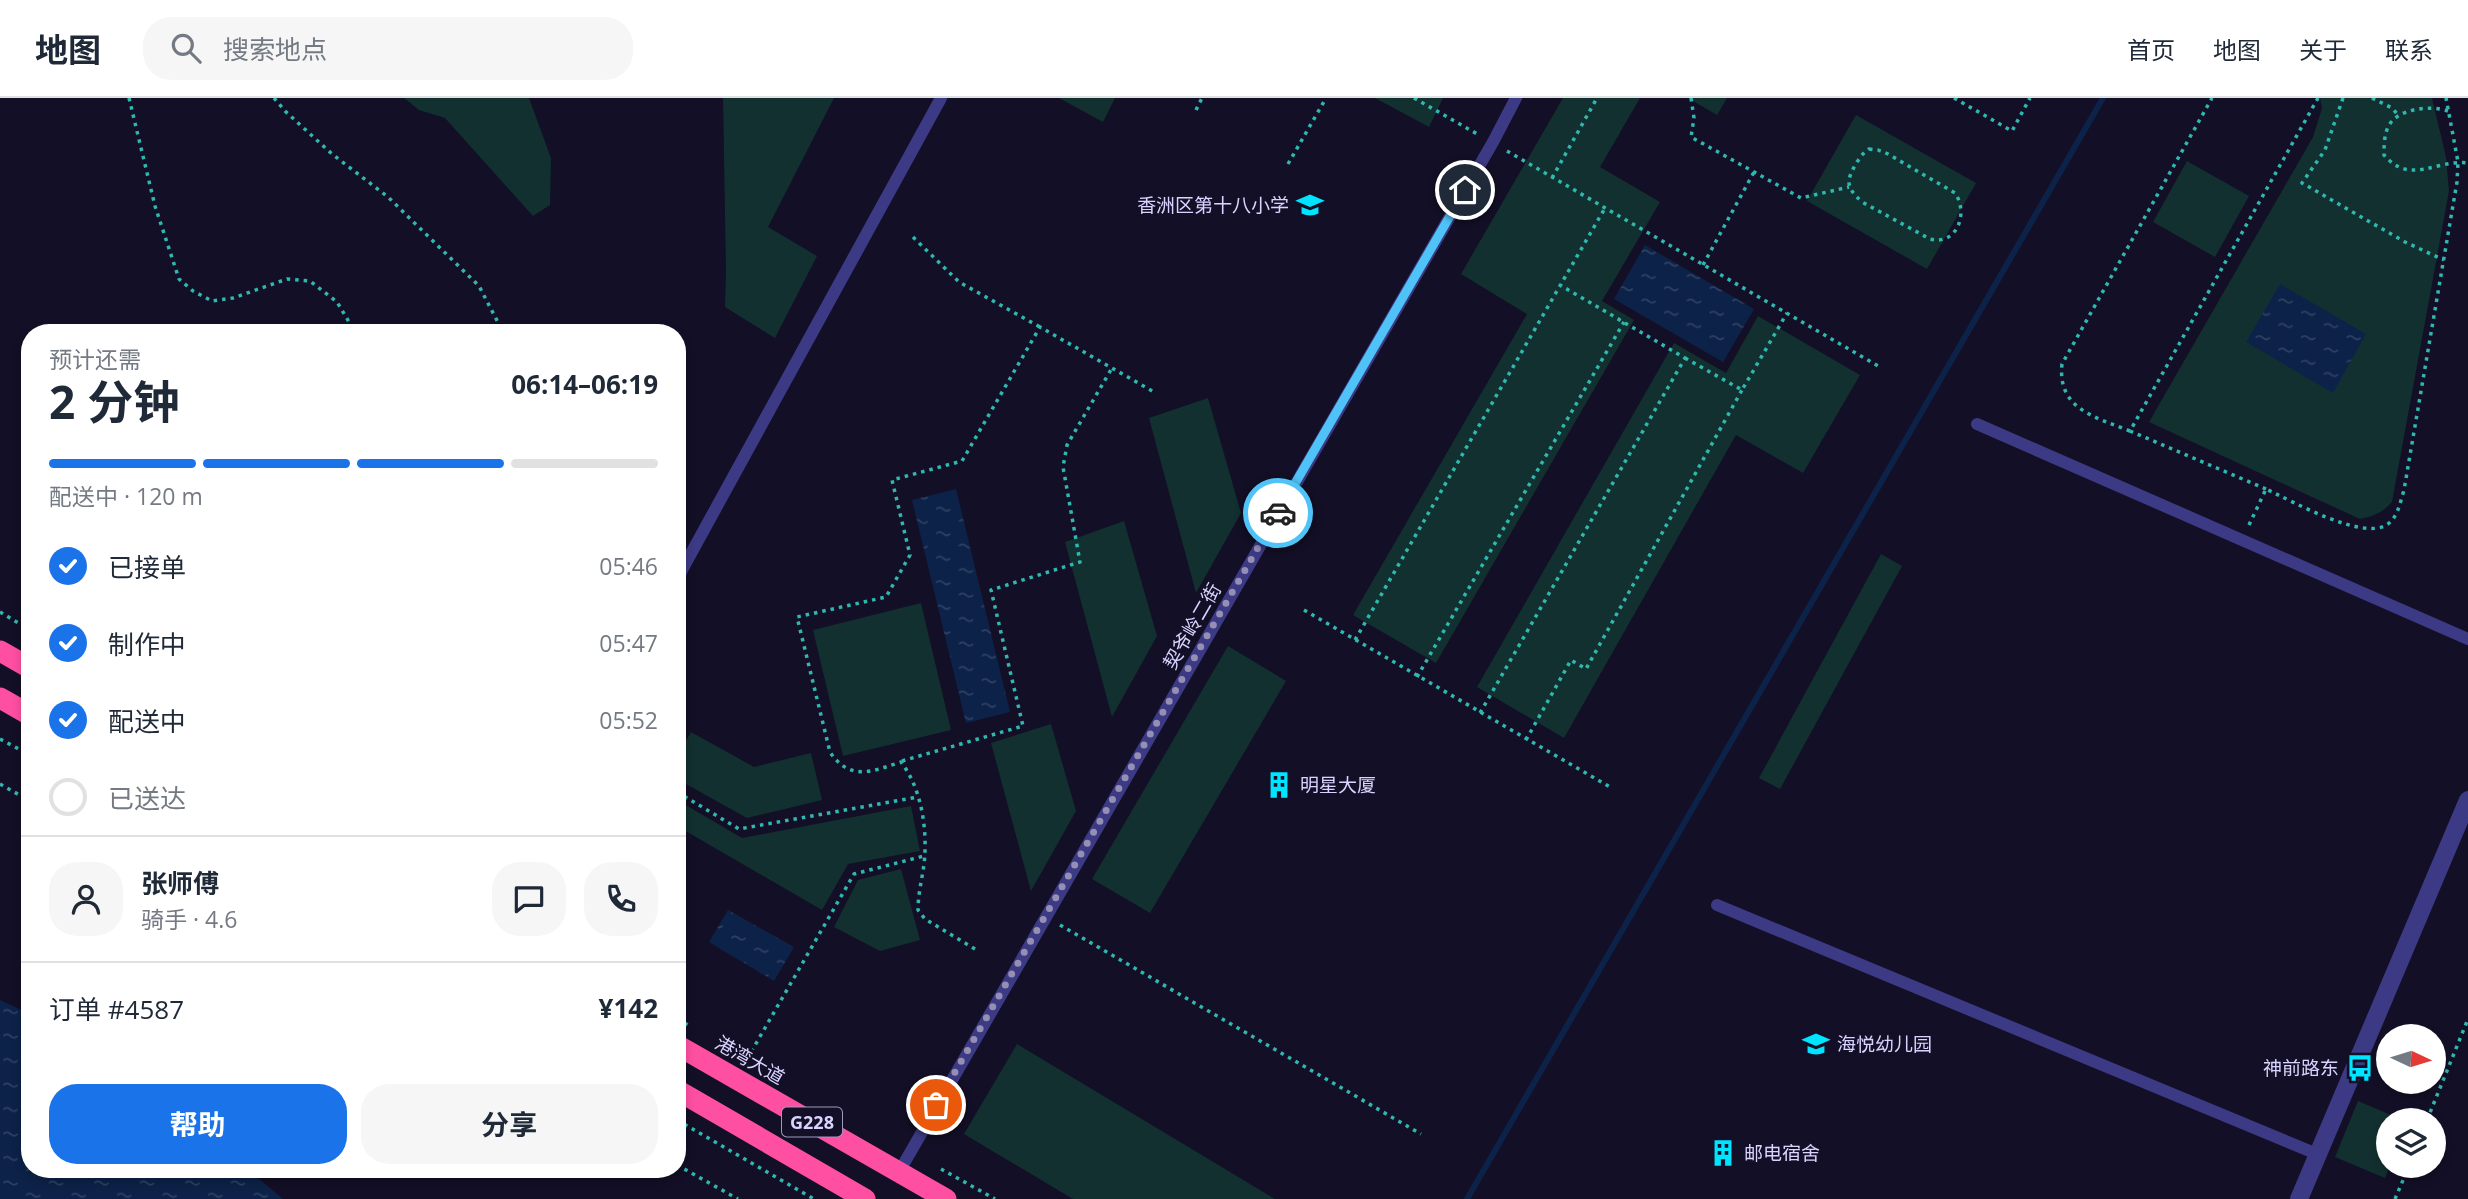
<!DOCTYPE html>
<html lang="zh">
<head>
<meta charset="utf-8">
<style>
	body { margin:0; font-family:"Open Sans","Noto Sans SC",sans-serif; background:#f6f6f7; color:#1f2937; height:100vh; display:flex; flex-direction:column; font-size:26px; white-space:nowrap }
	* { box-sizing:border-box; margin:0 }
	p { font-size:23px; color:#747a83 }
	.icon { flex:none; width:38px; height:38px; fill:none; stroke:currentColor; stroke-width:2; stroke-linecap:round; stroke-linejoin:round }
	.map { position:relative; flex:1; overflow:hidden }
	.side { position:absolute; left:21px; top:226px; width:665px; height:854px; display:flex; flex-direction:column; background:#fff; border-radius:28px; box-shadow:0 4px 10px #0003 }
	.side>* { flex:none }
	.needle { width:46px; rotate:94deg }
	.fabs { position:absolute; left:2376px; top:926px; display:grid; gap:14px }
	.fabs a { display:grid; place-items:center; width:70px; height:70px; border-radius:50%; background:#fff; box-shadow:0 4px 10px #0003; font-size:35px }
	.pin { position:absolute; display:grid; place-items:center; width:60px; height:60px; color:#fff; margin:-30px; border:4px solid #fff; border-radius:50%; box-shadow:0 2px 7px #0007 }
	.courier { position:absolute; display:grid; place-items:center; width:70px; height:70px; margin:-35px; border:5px solid #4fc3f7; border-radius:50%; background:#fff; color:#222; box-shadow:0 2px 9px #0007 }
	.summary em { font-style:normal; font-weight:700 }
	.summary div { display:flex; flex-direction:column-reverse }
	.summary { display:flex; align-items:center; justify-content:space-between; height:119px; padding:0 28px }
	h1 { font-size:46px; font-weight:700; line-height:52px }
	.bar { display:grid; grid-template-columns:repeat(4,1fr); gap:10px 7px; align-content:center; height:84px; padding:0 28px }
	.bar i { height:9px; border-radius:5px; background:#e0e1e3 }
	.bar .active { background:#1a73e8 }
	.bar p { grid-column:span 4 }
	.line { display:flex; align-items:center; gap:18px; padding:0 28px; border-top:2px solid #e0e1e3 }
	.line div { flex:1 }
	.round { display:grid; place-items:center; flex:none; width:74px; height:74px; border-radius:28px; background:#f6f6f7 }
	ol { padding:0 28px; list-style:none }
	li { display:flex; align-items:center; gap:21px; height:77px }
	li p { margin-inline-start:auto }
	li .icon { padding:7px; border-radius:50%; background:#1a73e8; color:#fff; stroke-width:4 }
	li:last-child { color:#747a83 }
	li i { width:38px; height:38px; border:4px solid #e0e1e3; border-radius:50% }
	.cta { display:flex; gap:14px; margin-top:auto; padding:14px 28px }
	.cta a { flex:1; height:80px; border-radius:28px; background:#1a73e8; color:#fff; font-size:28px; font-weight:700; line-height:80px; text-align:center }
	.cta a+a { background:#f6f6f7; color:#1f2937 }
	header { display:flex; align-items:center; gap:42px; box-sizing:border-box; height:98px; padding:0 35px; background:#fff; border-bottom:2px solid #e0e1e3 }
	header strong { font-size:33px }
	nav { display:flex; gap:38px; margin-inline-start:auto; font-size:24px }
	.search { width:490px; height:63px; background:#f6f6f7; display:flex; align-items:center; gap:18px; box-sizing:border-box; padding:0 24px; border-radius:28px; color:#747a83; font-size:26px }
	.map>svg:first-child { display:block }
</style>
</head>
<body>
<header>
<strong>地图</strong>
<div class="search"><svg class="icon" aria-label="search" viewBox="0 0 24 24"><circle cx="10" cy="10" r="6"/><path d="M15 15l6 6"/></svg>搜索地点</div>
<nav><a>首页</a><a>地图</a><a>关于</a><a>联系</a></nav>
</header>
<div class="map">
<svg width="2468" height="1101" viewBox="0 0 2468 1101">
	<defs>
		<pattern id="water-ripples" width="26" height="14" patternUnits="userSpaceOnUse" patternTransform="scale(1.75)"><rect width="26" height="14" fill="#0c2248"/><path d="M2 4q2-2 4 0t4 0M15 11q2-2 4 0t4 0" fill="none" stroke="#2f4163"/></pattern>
	</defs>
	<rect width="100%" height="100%" fill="#130f26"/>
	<g fill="#12302f">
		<path d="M404 0H529L551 60 550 107 533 118 445 20 419 12Z"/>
		<path d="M723 0H834L768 129 817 158 775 240 725 209 726 173Z"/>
		<path d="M1059 0H1115L1103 24Z"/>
		<path d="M1375 0H1443L1429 29Z"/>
		<path d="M1563 0H1640L1600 69 1660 104 1602 203 1634 222 1436 565 1353 517 1527 216 1461 176Z"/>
		<path d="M1688 0H1727L1717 17Z"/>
		<path d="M2320 0H2432L2446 59 2449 93 2392 404C2382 415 2374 418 2360 421L2149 324 2313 39 2322 10Z"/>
		<path d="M1856 17 1976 85 1927 171 1807 103Z"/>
		<path d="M2187 63 2249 98 2215 159 2153 124Z"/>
		<path d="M1758 218 1860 277 1803 375 1736 337 1564 640 1477 589 1674 245 1726 275Z"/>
		<path d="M1208 300 1241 415 1196 495 1149 320Z"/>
		<path d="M1124 423 1157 538 1112 619 1065 444Z"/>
		<path d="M1881 456 1902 468 1780 691 1759 680Z"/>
		<path d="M921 505 951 632 843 658 813 532Z"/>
		<path d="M1228 548 1286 583 1150 815 1092 781Z"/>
		<path d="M1051 626 1076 713 1031 793 991 645Z"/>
		<path d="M691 634 754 669 811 655 822 702 747 720 677 681V659Z"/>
		<path d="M677 702 742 740 911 708 920 753 848 766 822 812 677 728Z"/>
		<path d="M901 771 920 842 880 853 834 829 858 782Z"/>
		<path d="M1017 946 1275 1101H1073L964 1036Z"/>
		<path d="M2358 1003 2403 1022H2389L2390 1068 2385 1080 2335 1059Z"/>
	</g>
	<g fill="url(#water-ripples)">
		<path d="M1645 147 1754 211 1723 264 1614 201Z"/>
		<path d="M2280 186 2366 236 2333 295 2246 244Z"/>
		<path d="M956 391 1010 614 966 625 912 402Z"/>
		<path d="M728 812 794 849 774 883 709 844Z"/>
		<path d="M0 902 30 916V1071H247L283 1101H0Z"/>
	</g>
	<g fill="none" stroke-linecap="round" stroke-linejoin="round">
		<path stroke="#0c2248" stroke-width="6" d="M1467 1101 2103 0"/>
		<g stroke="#2fb8b0" stroke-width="3.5" stroke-dasharray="3.5 5" stroke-linecap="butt">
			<path d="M129 0 155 108 179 181 193 193 212 203 233 200 287 181 310 183 337 204 355 234"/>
			<path d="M274 0 285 13 332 56 388 99 479 188 503 234"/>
			<path d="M1414 0 1479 37"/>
			<path d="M1691 0 1694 20 1691 39 1801 100 1849 89"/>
			<path d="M1954 0 2012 33 2030 0"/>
			<path d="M2343 0 2325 52 2302 85 2405 144 2444 162"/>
			<path d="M2372 0 2392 10 2399 18"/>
			<path d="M1196 12 1202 0"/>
			<path d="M2448 13C2431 7 2397 10 2388 29 2384 38 2384 48 2384 57 2411 88 2435 61 2468 65"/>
			<path d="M1869 51 1878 52 1888 56 1955 95C1969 115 1957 148 1930 141L1862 104C1845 88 1846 83 1857 64 1861 58 1863 55 1869 51Z"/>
			<path d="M1507 53 1878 268"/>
			<path d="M1288 66 1326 0"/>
			<path d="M1552 80 1597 0"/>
			<path d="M913 139 959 184 1040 229"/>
			<path d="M1703 167 1754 74"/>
			<path d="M1685 260 1742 292 1787 215"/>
			<path d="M2130 333C2095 319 2057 311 2062 266L2212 0"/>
			<path d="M2266 391 2130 333 2318 0"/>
			<path d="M2249 427 2266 391C2292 403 2364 444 2388 426 2398 418 2400 405 2404 392L2457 84 2458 64 2446 0"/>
			<path d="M1304 512 1610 689"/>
			<path d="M0 514 30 532"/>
			<path d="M1355 542 1605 110"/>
			<path d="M1417 579 1624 224"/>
			<path d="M1480 615 1685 260 1560 187"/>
			<path d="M0 641 30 657"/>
			<path d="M1526 642 1571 562 1586 571 1742 292"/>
			<path d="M902 663 1023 628 991 492 1080 464 1063 369 1067 347 1112 270"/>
			<path d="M0 686 30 703"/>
			<path d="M677 694 739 731 918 699"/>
			<path d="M1060 827 1421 1036"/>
			<path d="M975 851 925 821 918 812C918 791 925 772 925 752 926 722 919 687 901 664 873 673 850 684 830 654L797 519 886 499 910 457 892 382 962 363 1040 229 1154 294"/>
			<path d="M677 921 688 927"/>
			<path d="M747 961 854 776 924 758"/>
			<path d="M677 1022 814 1101"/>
			<path d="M2427 1022 2468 921"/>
			<path d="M677 1067 738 1101"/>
			<path d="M941 1071 995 1101"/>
			<path d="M2395 1101 2409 1068"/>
		</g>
		<g stroke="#3d3a85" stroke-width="12">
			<path d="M1977 326 2468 541"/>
			<path d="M677 481 941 0"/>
			<path d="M1717 807 2317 1056"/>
			<path d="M899 1074 1493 44 1516 0"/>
		</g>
		<path stroke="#3d3a85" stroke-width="18" d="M2299 1101 2468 702"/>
		<g stroke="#ff4fa3" stroke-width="21">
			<path d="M0 553 30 570"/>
			<path d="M0 600 30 617"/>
			<path d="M677 947 946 1101"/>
			<path d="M677 992 865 1101"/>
		</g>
	</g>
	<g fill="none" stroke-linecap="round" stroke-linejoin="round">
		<path stroke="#948fb3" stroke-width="7" stroke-dasharray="0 12.6" d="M936 1007 1278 415"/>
		<path stroke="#4fc3f7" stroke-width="9" d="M1278 415 1465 92"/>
	</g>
	<defs>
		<symbol id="school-bare" viewBox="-9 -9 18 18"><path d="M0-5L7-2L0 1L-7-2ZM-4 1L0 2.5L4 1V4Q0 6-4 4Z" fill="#00e5ff" stroke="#130f26" stroke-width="2.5" paint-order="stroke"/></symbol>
		<symbol id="building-bare" viewBox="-9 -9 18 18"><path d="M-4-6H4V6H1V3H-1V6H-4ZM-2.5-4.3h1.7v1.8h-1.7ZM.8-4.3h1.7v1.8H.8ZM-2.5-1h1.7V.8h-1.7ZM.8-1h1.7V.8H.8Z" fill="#00e5ff" stroke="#130f26" stroke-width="2.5" paint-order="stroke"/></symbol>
		<symbol id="bus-bare" viewBox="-9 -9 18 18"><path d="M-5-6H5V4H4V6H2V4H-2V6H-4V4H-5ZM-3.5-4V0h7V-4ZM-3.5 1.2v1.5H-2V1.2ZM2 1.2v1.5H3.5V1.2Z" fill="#00e5ff" stroke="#130f26" stroke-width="2.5" paint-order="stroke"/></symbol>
	</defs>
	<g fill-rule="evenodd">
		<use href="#school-bare" x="1291" y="88" width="38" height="38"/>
		<use href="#building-bare" x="1260" y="668" width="38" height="38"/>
		<use href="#school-bare" x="1797" y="927" width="38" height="38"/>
		<use href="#bus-bare" x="2341" y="951" width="38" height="38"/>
		<use href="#building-bare" x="1704" y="1036" width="38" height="38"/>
	</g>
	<g text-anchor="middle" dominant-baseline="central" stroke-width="7" stroke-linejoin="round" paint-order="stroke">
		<rect fill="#130f26" stroke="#9e99be" stroke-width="2" x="782" y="1009.5" width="60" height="29" rx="5"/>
		<g font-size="18" font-weight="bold" fill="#d9d4ff">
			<text x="812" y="1024">G228</text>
		</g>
		<g font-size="19" fill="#d9d4ff" stroke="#130f26" text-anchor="start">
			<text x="1289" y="107" text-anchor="end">香洲区第十八小学</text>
			<text x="1300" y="687">明星大厦</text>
			<text x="1837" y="946">海悦幼儿园</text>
			<text x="2339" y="970" text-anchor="end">神前路东</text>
			<text x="1744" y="1055">邮电宿舍</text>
		</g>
		<g font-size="19" fill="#d9d4ff" stroke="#130f26">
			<text transform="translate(1192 528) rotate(-60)">契爷岭二街</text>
			<text transform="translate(750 962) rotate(30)">港湾大道</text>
		</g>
	</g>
</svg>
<div class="fabs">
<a><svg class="needle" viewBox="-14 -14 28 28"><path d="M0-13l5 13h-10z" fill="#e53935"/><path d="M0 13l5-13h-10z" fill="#747a83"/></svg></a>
<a><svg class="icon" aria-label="layers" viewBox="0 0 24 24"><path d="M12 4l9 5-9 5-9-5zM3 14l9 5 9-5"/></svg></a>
</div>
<div class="pin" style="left:936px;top:1007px;background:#ea580c"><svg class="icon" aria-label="bag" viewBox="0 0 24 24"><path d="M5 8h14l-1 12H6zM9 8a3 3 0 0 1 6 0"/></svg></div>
<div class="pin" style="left:1465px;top:92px;background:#1f2937"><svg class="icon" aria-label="home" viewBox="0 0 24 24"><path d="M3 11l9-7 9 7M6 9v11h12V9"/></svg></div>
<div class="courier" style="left:1278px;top:415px"><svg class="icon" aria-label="car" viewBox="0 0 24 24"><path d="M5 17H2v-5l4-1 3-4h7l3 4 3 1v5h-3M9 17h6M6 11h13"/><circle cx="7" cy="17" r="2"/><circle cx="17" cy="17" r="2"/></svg></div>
<section class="side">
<div class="summary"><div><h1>2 分钟</h1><p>预计还需</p></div><em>06:14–06:19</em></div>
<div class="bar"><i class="active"></i><i class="active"></i><i class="active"></i><i></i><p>配送中 · 120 m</p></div>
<ol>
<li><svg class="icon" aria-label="check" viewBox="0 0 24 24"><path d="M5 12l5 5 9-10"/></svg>已接单<p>05:46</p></li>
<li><svg class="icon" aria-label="check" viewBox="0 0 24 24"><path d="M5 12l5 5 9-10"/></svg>制作中<p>05:47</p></li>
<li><svg class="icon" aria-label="check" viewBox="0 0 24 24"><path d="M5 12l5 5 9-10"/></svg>配送中<p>05:52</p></li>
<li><i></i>已送达</li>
</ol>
<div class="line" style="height:126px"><a class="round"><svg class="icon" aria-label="person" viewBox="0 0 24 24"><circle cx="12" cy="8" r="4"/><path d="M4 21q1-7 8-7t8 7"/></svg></a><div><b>张师傅</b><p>骑手 · 4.6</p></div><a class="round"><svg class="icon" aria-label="chat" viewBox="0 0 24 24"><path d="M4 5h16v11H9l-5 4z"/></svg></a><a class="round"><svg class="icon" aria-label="phone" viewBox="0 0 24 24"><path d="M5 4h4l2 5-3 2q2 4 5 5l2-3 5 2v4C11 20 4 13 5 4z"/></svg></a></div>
<div class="line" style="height:91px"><div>订单 #4587</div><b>¥142</b></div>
<div class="cta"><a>帮助</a><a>分享</a></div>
</section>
</div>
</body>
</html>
